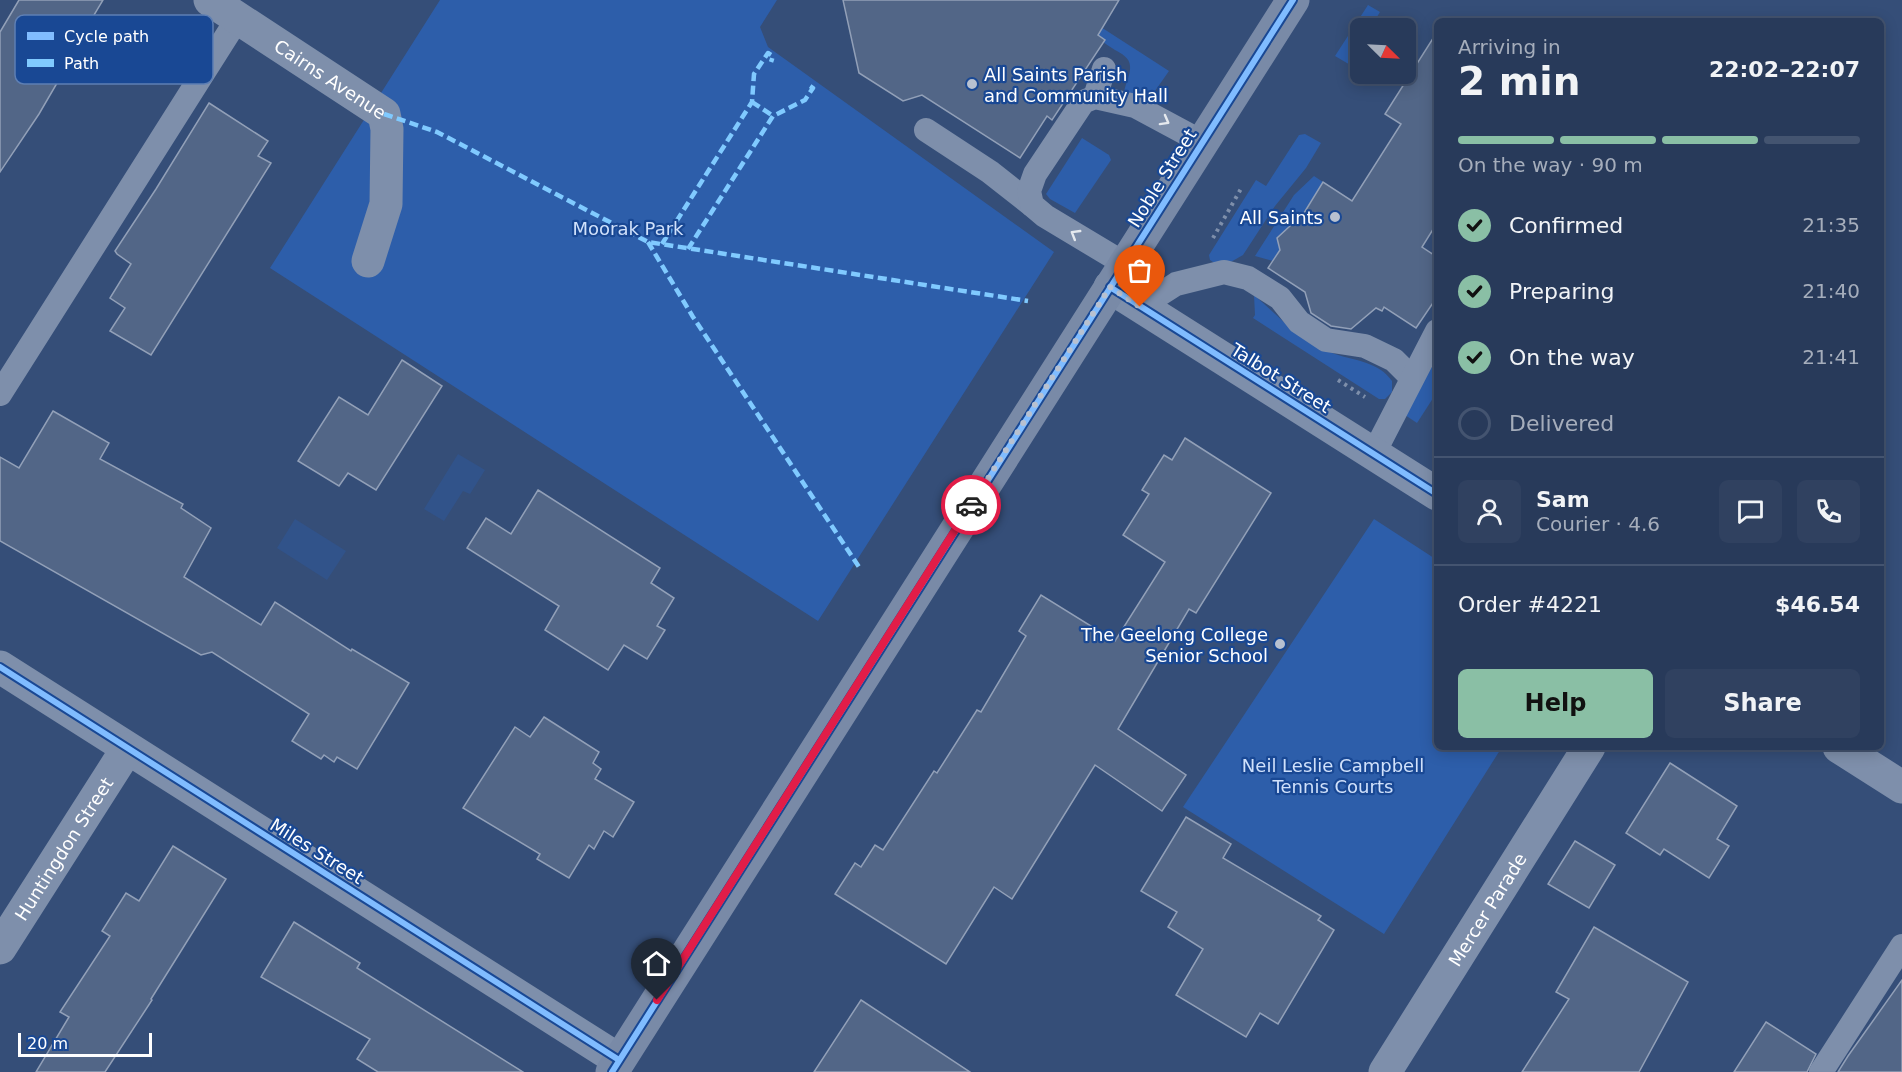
<!DOCTYPE html>
<html lang="en">
<head>
<meta charset="utf-8">
<style>
	body { margin:0; font-family:"DejaVu Sans",sans-serif; background:#304160; color:#f1f3f6; height:100vh; display:flex; flex-direction:column; font-size:22px; white-space:nowrap }
	* { box-sizing:border-box; margin:0 }
	p { font-size:20px; color:#a5adbb }
	.icon { flex:none; width:33px; height:33px; fill:none; stroke:currentColor; stroke-width:2; stroke-linecap:round; stroke-linejoin:round }
	.map { position:relative; flex:1; overflow:hidden }
	.drawer { position:absolute; left:1434px; top:18px; width:450px; height:732px; display:flex; flex-direction:column; background:#283a5a; border-radius:9px; box-shadow:0 3px 15px #0003,0 0 0 2px #445470 }
	.drawer>* { flex:none }
	.needle { width:39px; rotate:114deg }
	.buttons { position:absolute; left:1350px; top:18px; display:grid; gap:12px }
	.buttons a { display:grid; place-items:center; width:66px; height:66px; border-radius:9px; background:#283a5a; box-shadow:0 3px 15px #0003,0 0 0 2px #445470; font-size:30px }
	.scale { position:absolute; left:18px; bottom:15px; width:134px; box-sizing:border-box; padding-left:6px; border:3px solid #fff; border-top:0; font-size:16px; line-height:21px; white-space:nowrap; color:#fff; -webkit-text-stroke:4px #194894; paint-order:stroke }
	.pin { position:absolute; display:grid; place-items:center; width:51px; height:51px; color:#fff; margin:-62px -26px; border-radius:50% 50% 50% 0; rotate:-45deg; box-shadow:0 0 6px #0007 }
	.pin .icon { rotate:45deg }
	.courier { position:absolute; display:grid; place-items:center; width:60px; height:60px; margin:-30px; border:4px solid #e11d48; border-radius:50%; background:#fff; color:#222; box-shadow:0 2px 8px #0007 }
	.head em { font-style:normal; font-weight:700 }
	.head div { display:flex; flex-direction:column-reverse }
	.head { display:flex; align-items:center; justify-content:space-between; height:102px; padding:0 24px }
	h1 { font-size:39px; font-weight:700; line-height:45px }
	.bar { display:grid; grid-template-columns:repeat(4,1fr); gap:9px 6px; align-content:center; height:72px; padding:0 24px }
	.bar i { height:8px; border-radius:4px; background:#445470 }
	.bar .selected { background:#8abfa5 }
	.bar p { grid-column:span 4 }
	.line { display:flex; align-items:center; gap:15px; padding:0 24px; border-top:2px solid #445470 }
	.line div { flex:1 }
	.round { display:grid; place-items:center; flex:none; width:63px; height:63px; border-radius:9px; background:#304160 }
	ol { padding:0 24px; list-style:none }
	li { display:flex; align-items:center; gap:18px; height:66px }
	li p { margin-inline-start:auto }
	li .icon { padding:6px; border-radius:50%; background:#8abfa5; color:#111; stroke-width:4 }
	li:last-child { color:#a5adbb }
	li i { width:33px; height:33px; border:3px solid #445470; border-radius:50% }
	.button { display:flex; gap:12px; margin-top:auto; padding:12px 24px }
	.button a { flex:1; height:69px; border-radius:9px; background:#8abfa5; color:#111; font-size:24px; font-weight:700; line-height:69px; text-align:center }
	.button a+a { background:#304160; color:#f1f3f6 }
	.map>svg:first-child { display:block }
</style>
</head>
<body>
<div class="map">
<svg width="1902" height="1072" viewBox="0 0 1902 1072">
	<rect width="100%" height="100%" fill="#354e78"/>
	<g fill="#2d5eaa">
		<path d="M440 0H777L760 27 768 47 1054 252 818 621 270 268Z"/>
		<path d="M1059 0 1169 71 1150 98 1133 97 1124 93C1125 84 1131 74 1130 66 1130 58 1121 53 1115 50 1093 36 1076 20 1059 0Z"/>
		<path d="M1368 5 1380 12 1370 28H1360V55L1352 66 1335 56Z"/>
		<path d="M1305 134 1321 143 1306 168 1275 206 1243 255 1229 263 1216 264 1210 260 1209 255 1256 180 1266 186 1299 135Z"/>
		<path d="M1082 138 1109 155 1111 160 1075 213 1050 199 1046 194Z"/>
		<path d="M1314 176 1323 182 1289 235 1277 238 1280 250 1273 261 1255 256 1294 195Z"/>
		<path d="M1254 295C1280 317 1302 344 1335 354 1356 361 1379 362 1392 381V392L1385 399H1379L1253 318 1255 315Z"/>
		<path d="M1437 357V392L1417 423 1405 415Z"/>
		<path d="M1374 519 1437 560V747H1502L1384 934 1183 807Z"/>
	</g>
	<g fill="#31538a">
		<path d="M458 454 485 470 470 494 463 491 444 521 424 509Z"/>
		<path d="M295 519 346 551 327 580 277 548Z"/>
	</g>
	<g fill="#526687" stroke="#92a0b8" stroke-width="1.5">
		<path d="M19 0H103L64 65 67 66 39 114 0 172V32Z"/>
		<path d="M843 0H1119L1098 35 1105 40 1052 120 1047 116 1020 158 922 95 903 101 859 73Z"/>
		<path d="M1437 32V223L1422 247 1437 257V297L1416 328 1384 307 1382 311 1376 308 1351 329 1331 326 1311 313 1305 292 1268 268 1280 250 1277 238 1304 213 1323 182 1352 201 1401 124 1385 114Z"/>
		<path d="M209 103 268 141 258 156 271 163 151 355 110 331 125 308 110 298 131 264 117 254 115 251 156 189Z"/>
		<path d="M402 360 442 386 376 490 348 473 339 486 298 461 339 397 368 415Z"/>
		<path d="M53 411 109 443 100 459 183 504 181 508 211 528 184 577 261 625 275 602 351 651 352 649 409 683 357 769 337 757 334 762 324 755 321 759 292 741 309 714 212 652 201 655 0 541V457L19 468Z"/>
		<path d="M1185 438 1271 493 1196 613 1189 609 1118 729 1186 775 1162 811 1095 765 1012 899 994 887 946 964 835 894 855 863 861 867 875 845 883 850 934 771 937 773 977 710 981 712 1026 636 1019 631 1041 595 1115 641 1165 562 1123 535 1149 494 1142 490 1164 455 1172 460Z"/>
		<path d="M538 490 660 568 651 583 674 598 657 626 665 630 647 659 624 645 608 670 545 630 559 606 467 548 486 518 511 534Z"/>
		<path d="M544 717 599 752 593 763 601 769 595 779 634 802 613 837 604 831 594 849 589 845 569 878 537 859 540 854 463 808 515 727 530 737Z"/>
		<path d="M1670 763 1737 806 1717 839 1729 846 1709 878 1664 849 1660 855 1626 833Z"/>
		<path d="M1186 817 1231 844 1223 858 1321 916 1318 920 1334 930 1278 1024 1260 1013 1246 1037 1176 995 1203 949 1168 927 1177 912 1141 891Z"/>
		<path d="M1575 841 1615 865 1589 908 1548 884Z"/>
		<path d="M173 846 226 879 151 999 152 1000 105 1072H36L69 1017 60 1012 110 936 102 931 126 893 139 901Z"/>
		<path d="M294 922 360 963 357 968 523 1072H378L357 1059 370 1039 261 977Z"/>
		<path d="M1594 927 1688 982 1639 1072H1522L1569 999 1556 992Z"/>
		<path d="M1902 980V1072H1838L1848 1056Z"/>
		<path d="M861 1000 970 1072H814Z"/>
		<path d="M1766 1022 1816 1054 1807 1072H1734Z"/>
	</g>
	<g fill="none" stroke-linecap="round" stroke-linejoin="round">
		<g stroke="#7e8fab" stroke-width="4" stroke-dasharray="3 4.5" stroke-linecap="butt">
			<path d="M1213 238 1242 187"/>
			<path d="M1338 380 1365 397"/>
		</g>
		<g stroke="#7e8fab" stroke-width="24">
			<path d="M1095 97 1104 69"/>
			<path d="M926 130 990 172 1032 205"/>
			<path d="M1125 264 1045 216 1032 205 1029 191 1035 174 1083 102 1095 97 1135 106 1202 142"/>
			<path d="M1140 307 1176 284 1224 272 1248 278 1280 298 1299 322 1326 340 1365 346 1394 360 1412 378"/>
			<path d="M0 394 238 18"/>
			<path d="M1374 453 1437 331"/>
			<path d="M1821 1072 1902 946"/>
		</g>
		<g stroke="#7e8fab" stroke-width="33">
			<path id="s1" d="M210 0 384 114 387 129 386 204 368 261"/>
			<path d="M1110 287 1437 494"/>
			<path d="M0 667 619 1060"/>
			<path d="M1839 747 1902 787"/>
			<path id="s2" d="M0 948 127 749"/>
			<path id="s3" d="M1385 1072 1589 747"/>
		</g>
		<path stroke="#798aa7" stroke-width="33" d="M612 1072 1293 0"/>
		<g stroke="#80caff" stroke-width="4.5" stroke-dasharray="9 4.5" stroke-linecap="butt">
			<path d="M752 102 773 116"/>
			<path d="M384 114 437 132 648 242 1028 301"/>
			<path d="M648 242 693 317 859 567"/>
			<path d="M662 244 752 102 754 74 768 53 773 56 771 62"/>
			<path d="M688 249 773 116 805 100 813 88 807 84"/>
		</g>
		<defs>
			<g id="cycleway">
				<path d="M1110 287 1437 494"/>
				<path d="M0 667 619 1060"/>
				<path d="M612 1072 1293 0"/>
			</g>
		</defs>
		<use href="#cycleway" stroke="#194894" stroke-width="10"/>
		<use href="#cycleway" stroke="#80bcff" stroke-width="6"/>
	</g>
	<defs><path id="oneway-chevron" d="M-2-3.5L2.5 0L-2 3.5" fill="none" stroke-width="1.6" stroke-linecap="round" stroke-linejoin="round" transform="scale(1.5)"/></defs>
	<g stroke="#e5e9ee">
		<use href="#oneway-chevron" transform="translate(1165 121) rotate(29)"/>
		<use href="#oneway-chevron" transform="translate(1075 234) rotate(-149)"/>
	</g>
	<g fill="none" stroke-linecap="round" stroke-linejoin="round">
		<path stroke="#b8c1d0" stroke-width="6" stroke-dasharray="0 10.8" d="M971 505 1110 287 1140 307"/>
		<path stroke="#e11d48" stroke-width="8" d="M657 1000 971 505"/>
	</g>
	<g fill="#b8c1d0" stroke="#194894" stroke-width="2">
		<circle cx="972" cy="84" r="6"/>
		<circle cx="1335" cy="217" r="6"/>
		<circle cx="1280" cy="644" r="6"/>
	</g>
	<g text-anchor="middle" dominant-baseline="central" stroke-width="4.5" stroke-linejoin="round" paint-order="stroke">
		<g font-size="18" fill="#fff" stroke="#194894" text-anchor="end">
			<text x="984" y="74" text-anchor="start">All Saints Parish<tspan x="984" dy="21">and Community Hall</tspan></text>
			<text x="1323" y="217">All Saints</text>
			<text x="1268" y="634">The Geelong College<tspan x="1268" dy="21">Senior School</tspan></text>
		</g>
		<g font-size="18" fill="#fff" stroke="#194894">
			<text stroke="none"><textPath href="#s1" startOffset="144">Cairns Avenue</textPath></text>
			<text transform="translate(1162 178) rotate(-58)">Noble Street</text>
			<text transform="translate(1281 378) rotate(32)">Talbot Street</text>
			<text stroke="none"><textPath href="#s2" startOffset="118">Huntingdon Street</textPath></text>
			<text transform="translate(317 851) rotate(32)">Miles Street</text>
			<text stroke="none"><textPath href="#s3" startOffset="192">Mercer Parade</textPath></text>
		</g>
		<g font-size="18" fill="#d0e1fb" stroke="#194894">
			<text x="628" y="228">Moorak Park</text>
			<text x="1333" y="765">Neil Leslie Campbell<tspan x="1333" dy="21">Tennis Courts</tspan></text>
		</g>
	</g>
	<rect x="15" y="15" width="198" height="69" rx="9" fill="#194894" stroke="#5e7fb4" stroke-width="1.5"/>
	<rect x="27" y="32" width="27" height="8" fill="#80bcff"/>
	<rect x="27" y="59" width="27" height="8" fill="#80caff"/>
	<g font-size="16" fill="#fff">
		<text x="64" y="42">Cycle path</text>
		<text x="64" y="69">Path</text>
	</g>
</svg>
<div class="buttons">
<a><svg class="needle" viewBox="-14 -14 28 28"><path d="M0-13l5 13h-10z" fill="#e53935"/><path d="M0 13l5-13h-10z" fill="#a5adbb"/></svg></a>
</div>
<div class="scale">20 m</div>
<div class="pin" style="left:1140px;top:307px;background:#ea580c"><svg class="icon" aria-label="bag" viewBox="0 0 24 24"><path d="M5 8h14l-1 12H6zM9 8a3 3 0 0 1 6 0"/></svg></div>
<div class="pin" style="left:657px;top:1000px;background:#1f2937"><svg class="icon" aria-label="home" viewBox="0 0 24 24"><path d="M3 11l9-7 9 7M6 9v11h12V9"/></svg></div>
<div class="courier" style="left:971px;top:505px"><svg class="icon" aria-label="car" viewBox="0 0 24 24"><path d="M5 17H2v-5l4-1 3-4h7l3 4 3 1v5h-3M9 17h6M6 11h13"/><circle cx="7" cy="17" r="2"/><circle cx="17" cy="17" r="2"/></svg></div>
<section class="drawer">
<div class="head"><div><h1>2 min</h1><p>Arriving in</p></div><em>22:02–22:07</em></div>
<div class="bar"><i class="selected"></i><i class="selected"></i><i class="selected"></i><i></i><p>On the way · 90 m</p></div>
<ol>
<li><svg class="icon" aria-label="check" viewBox="0 0 24 24"><path d="M5 12l5 5 9-10"/></svg>Confirmed<p>21:35</p></li>
<li><svg class="icon" aria-label="check" viewBox="0 0 24 24"><path d="M5 12l5 5 9-10"/></svg>Preparing<p>21:40</p></li>
<li><svg class="icon" aria-label="check" viewBox="0 0 24 24"><path d="M5 12l5 5 9-10"/></svg>On the way<p>21:41</p></li>
<li><i></i>Delivered</li>
</ol>
<div class="line" style="height:108px"><a class="round"><svg class="icon" aria-label="person" viewBox="0 0 24 24"><circle cx="12" cy="8" r="4"/><path d="M4 21q1-7 8-7t8 7"/></svg></a><div><b>Sam</b><p>Courier · 4.6</p></div><a class="round"><svg class="icon" aria-label="chat" viewBox="0 0 24 24"><path d="M4 5h16v11H9l-5 4z"/></svg></a><a class="round"><svg class="icon" aria-label="phone" viewBox="0 0 24 24"><path d="M5 4h4l2 5-3 2q2 4 5 5l2-3 5 2v4C11 20 4 13 5 4z"/></svg></a></div>
<div class="line" style="height:78px"><div>Order #4221</div><b>$46.54</b></div>
<div class="button"><a>Help</a><a>Share</a></div>
</section>
</div>
</body>
</html>
